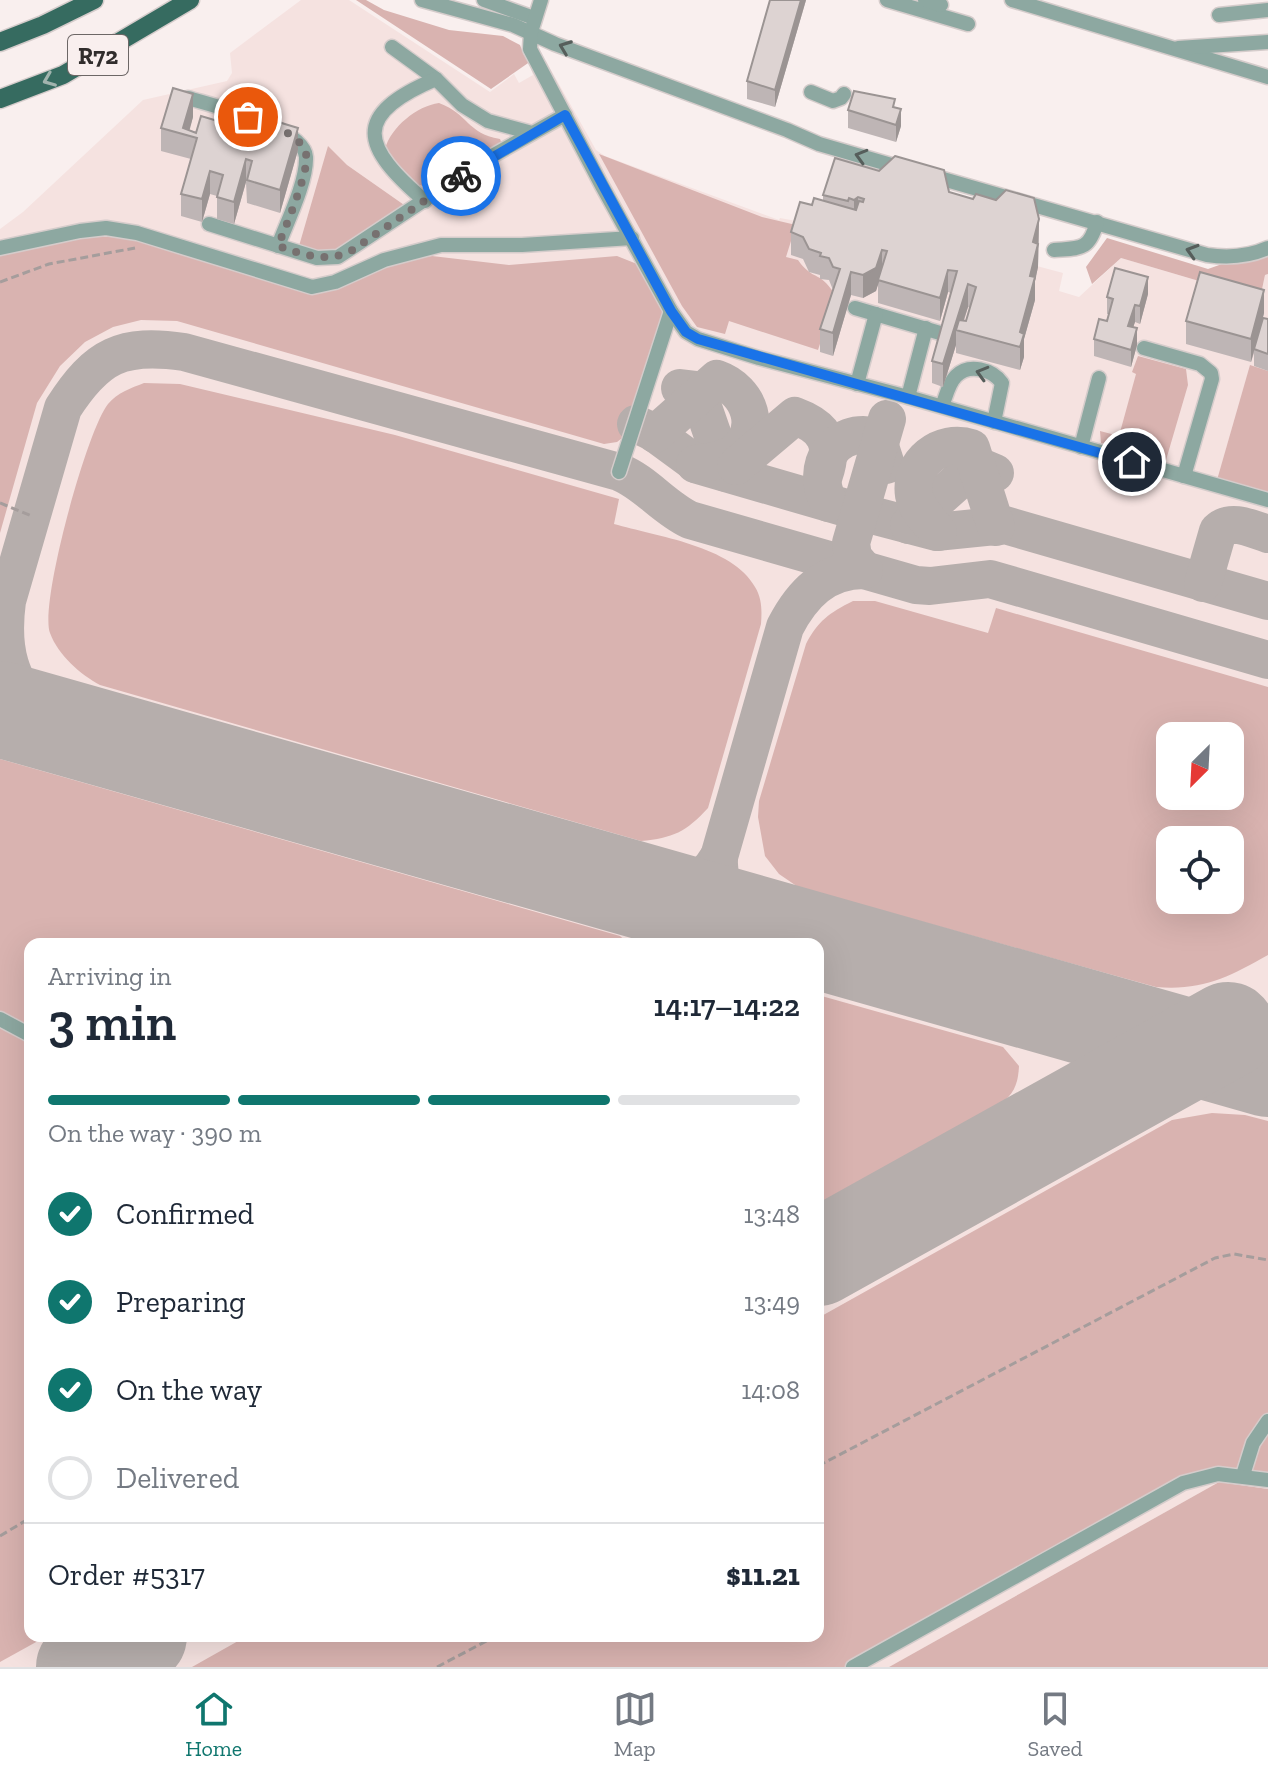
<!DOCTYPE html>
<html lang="en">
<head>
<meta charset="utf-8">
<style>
	body { margin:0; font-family:"Zilla Slab",serif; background:#f2f2f3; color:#1f2937; height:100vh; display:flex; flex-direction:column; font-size:30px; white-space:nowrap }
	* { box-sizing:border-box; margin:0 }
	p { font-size:26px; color:#747a83 }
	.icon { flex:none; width:44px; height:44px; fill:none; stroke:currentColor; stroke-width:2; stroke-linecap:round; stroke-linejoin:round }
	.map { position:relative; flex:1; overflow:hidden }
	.panel { position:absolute; left:24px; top:938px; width:800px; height:704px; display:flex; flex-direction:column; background:#fff; border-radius:16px; box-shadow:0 8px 32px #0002 }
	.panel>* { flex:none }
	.needle { width:52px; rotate:204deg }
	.fabs { position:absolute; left:1156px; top:722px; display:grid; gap:16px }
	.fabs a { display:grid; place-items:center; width:88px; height:88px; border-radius:16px; background:#fff; box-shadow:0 8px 32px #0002; font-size:40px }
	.pin { position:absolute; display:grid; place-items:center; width:68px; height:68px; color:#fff; margin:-34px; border:4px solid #fff; border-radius:50%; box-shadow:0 2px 8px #0007 }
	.courier { position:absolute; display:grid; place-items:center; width:80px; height:80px; margin:-40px; border:6px solid #1a73e8; border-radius:50%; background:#fff; color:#222; box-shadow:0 2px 10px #0007 }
	.summary em { font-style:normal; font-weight:600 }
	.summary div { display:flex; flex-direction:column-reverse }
	.summary { display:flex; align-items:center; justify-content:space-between; height:136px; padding:0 24px }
	h1 { font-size:52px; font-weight:600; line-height:60px }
	.bar { display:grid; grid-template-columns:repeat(4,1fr); gap:12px 8px; align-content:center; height:96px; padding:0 24px }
	.bar i { height:10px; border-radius:6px; background:#e0e1e3 }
	.bar .on { background:#0f766e }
	.bar p { grid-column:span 4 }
	.line { display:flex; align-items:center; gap:20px; padding:0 24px; border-top:2px solid #e0e1e3 }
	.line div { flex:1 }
	ol { padding:0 24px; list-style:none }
	li { display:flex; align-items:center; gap:24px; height:88px }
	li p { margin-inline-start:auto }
	li .icon { padding:8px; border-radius:50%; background:#0f766e; color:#fff; stroke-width:4 }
	li:last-child { color:#747a83 }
	li i { width:44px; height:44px; border:4px solid #e0e1e3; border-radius:50% }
	.dock { display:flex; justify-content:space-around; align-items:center; height:112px; border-top:2px solid #e0e1e3; background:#fff; font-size:22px; color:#747a83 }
	.dock a { display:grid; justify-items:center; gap:4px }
	.dock .on { color:#0f766e }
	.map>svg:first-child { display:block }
</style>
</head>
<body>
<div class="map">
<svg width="1268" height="1667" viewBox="0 0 1268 1667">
	<rect width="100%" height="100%" fill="#f9efee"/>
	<path fill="#f5e2e0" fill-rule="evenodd" d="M301 0H349L490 92 514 74 519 83 533 75 531 69 546 61 596 150 605 156 779 220 780 218 1033 265 1063 273 1059 291 1079 297 1121 258 1260 299 1265 275 1268 274V1489L1219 1482 889 1667H0V229L23 212 143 100 227 81 232 73 230 53ZM1170 736H1230V796H1170ZM1170 840H1230V900H1170ZM30 944H818V1636H30Z"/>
	<g fill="#d9b3b0" fill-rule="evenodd">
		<path d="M356 0H366L384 10 449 30 503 36 520 45 524 55 530 56 531 61 491 89Z"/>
		<path d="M439 103C469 114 466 133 500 139L502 144C476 162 433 205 402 176 395 169 390 158 385 149 391 127 417 106 439 103Z"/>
		<path d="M328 146 347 165 407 207 334 252 313 253 299 246Z"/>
		<path d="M599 154 762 217 796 225 786 257 798 260C810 277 816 273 826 283 830 287 832 291 836 294L818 350 729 321 725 334 697 327 682 306Z"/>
		<path d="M85 236 135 238 296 289 329 291 379 269 405 260 432 256 509 265 617 256 637 264 664 315 626 435 617 442 604 444 177 321 141 320 113 327 85 342 60 366 37 403 0 533V252Z"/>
		<path d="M1107 238 1208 269 1222 264 1268 255V274L1265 275 1260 299 1121 258 1092 284 1086 267Z"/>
		<path d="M1138 356 1186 369 1188 385 1166 460 1101 443 1100 431 1119 436 1136 374 1132 372Z"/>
		<path d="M1250 365 1268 371V494L1217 480Z"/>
		<path d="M144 383 180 384 395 435 619 499 614 524C655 536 733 546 755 587 762 598 762 611 761 624L708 808C686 832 673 838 641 841L100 685C81 675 58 655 50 633 39 604 87 430 108 404 117 393 131 388 144 383Z"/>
		<path d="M853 601H875L988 633 996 608 1268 687V955C1229 977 1202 991 1156 987L798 887 779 874 765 856 758 817 759 801 806 644C818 621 829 613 853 601ZM1170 736H1230V796H1170ZM1170 840H1230V900H1170Z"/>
		<path d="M0 759 620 936 629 944H30V1636H47L0 1662Z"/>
		<path d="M818 995 1003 1047 1019 1066C1018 1086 1013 1096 996 1107L818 1208Z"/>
		<path d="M1212 1113 1245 1115 1268 1121V1480L1201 1475 848 1667H192L247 1636H818V1318L1172 1120Z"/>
		<path d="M1219 1482 1268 1489V1667H889Z"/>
	</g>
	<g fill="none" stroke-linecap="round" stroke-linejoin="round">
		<g stroke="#b6aeac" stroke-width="38">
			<path d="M680 388 697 390 726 473"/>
			<path d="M636 424 653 432 698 465 860 512 936 532 1005 525 1268 601"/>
			<path d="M655 434 717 379C749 390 765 431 733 454 722 461 708 462 695 464"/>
			<path d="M736 466 795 416C825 427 835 443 824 475"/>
			<path d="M829 503C809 466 835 426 877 437L886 465"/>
			<path d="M909 525 976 465 995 473"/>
			<path d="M938 532C929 521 917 510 914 495 909 463 941 438 971 448L996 527"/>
			<path d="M1203 583 1218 531C1231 518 1252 529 1268 534"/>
			<path d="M38 720C11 677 0 653 7 601L63 408C97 355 122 343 184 352L619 472C645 482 664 508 690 520L916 585 930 586 990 579 1268 660"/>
			<path d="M719 858C717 895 739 913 769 929"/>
			<path d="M645 894C677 893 701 887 718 858"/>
			<path d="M694 944 785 627C802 594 825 570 864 570L853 557 851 543 887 419"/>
		</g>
		<g stroke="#b6aeac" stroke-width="96">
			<path d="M0 709 1268 1069"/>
			<path d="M818 1258 1228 1030"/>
			<path d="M84 1667 139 1636"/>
		</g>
		<defs>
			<g id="minor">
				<path d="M422 0 513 25 555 44 787 130 819 144 905 169"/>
				<path d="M484 0 534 18"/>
				<path d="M541 0 531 32 530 49 602 186 671 311 686 332 698 339 759 358 908 397 1268 500"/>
				<path d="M887 0 968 24"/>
				<path d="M925 0 941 5"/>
				<path d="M1012 0 1268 77"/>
				<path d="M1219 15 1268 10"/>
				<path d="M392 47 436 79 462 105 488 121 532 133"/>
				<path d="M1178 48 1268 42"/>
				<path d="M811 92 833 101 841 98 844 94"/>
				<path d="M188 98C214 106 304 127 306 157 307 182 287 222 278 246"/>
				<path d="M929 175 1207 255C1228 258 1248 257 1268 248"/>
				<path d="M425 201C362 147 350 115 436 79"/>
				<path d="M209 224 317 258 338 257 485 160 565 115"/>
				<path d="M0 248 80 231 106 228 137 233 312 287 335 282 384 260 441 245H522L632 238"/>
				<path d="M1054 250C1080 248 1089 251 1097 222"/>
				<path d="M855 308 940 333"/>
				<path d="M1144 348 1200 364 1211 373 1212 379 1184 476"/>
				<path d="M857 384 876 314"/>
				<path d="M908 397 926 328"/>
				<path d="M942 406C946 397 948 384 956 376 969 363 992 369 1002 383L994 422"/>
				<path d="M1081 447 1099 378"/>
				<path d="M619 472 671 311"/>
				<path d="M0 1019 30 1035"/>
				<path d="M1243 1475 1253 1443 1268 1421"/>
				<path d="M853 1667 1183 1483 1218 1474 1268 1480"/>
			</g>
			<g id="major">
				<path d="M0 42 43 25 94 0"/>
				<path d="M0 99 63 75 190 0"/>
			</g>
		</defs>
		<use href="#minor" stroke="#d5cccb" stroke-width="17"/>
		<use href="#major" stroke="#d5cccb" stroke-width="21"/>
		<g stroke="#a59d9c" stroke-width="3" stroke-dasharray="8 4" stroke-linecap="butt">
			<path d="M0 282 49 264 135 248"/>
			<path d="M0 503 32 516"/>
			<path d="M818 1466 1215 1258 1234 1254 1268 1260"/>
			<path d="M0 1536 30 1518"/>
			<path d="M437 1667 496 1636"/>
		</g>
		<use href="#minor" stroke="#8da8a1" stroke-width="14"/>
		<use href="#major" stroke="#366b60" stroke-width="18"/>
	</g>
	<g fill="#beb5b5" fill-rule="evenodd">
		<path d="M770 0H806L775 107 747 99V81Z"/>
		<path d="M895 107 901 126 896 142 848 128V110Z"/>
		<path d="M193 117 189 130 230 139 260 135 298 150 280 213 247 203 246 182 234 224 217 219V196L210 194 202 222 181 216V194L191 159 161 151V128Z"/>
		<path d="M949 192 1039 219 1038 267 1035 281V300L1024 339V357L1020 370 956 353V345L943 387 932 383V361L951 293 948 292 940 321 878 303V283L876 291 863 298 851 295 833 356 820 352V329L833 290 829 280 820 279V275L809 272 803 259 791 255V232L812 205 823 201V195ZM968 307 970 308 966 321H964Z"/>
		<path d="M1148 294 1140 324 1135 322 1133 327 1137 345 1131 367 1094 356V339L1107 321 1109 314H1107V297Z"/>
		<path d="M1264 313 1263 318 1268 319V371L1254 366V353L1251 362 1186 344V321Z"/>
	</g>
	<g fill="#9b9493">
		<path d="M801 0H806L775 107V90Z"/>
		<path d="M193 94V117L188 136 183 128Z"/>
		<path d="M901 109V126L896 142V125Z"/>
		<path d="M260 115V138L253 162V139Z"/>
		<path d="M298 128V150L280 213V190Z"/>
		<path d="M246 159V182L234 224V202Z"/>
		<path d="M210 171V194L202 222V199Z"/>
		<path d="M858 197V220L854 223V200Z"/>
		<path d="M1039 219 1038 267 1035 281V300L1024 339V357L1020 370V332L1030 276 1033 242Z"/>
		<path d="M882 250V273L876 291 863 298V275Z"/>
		<path d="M948 270V292L940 321V298Z"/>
		<path d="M851 272V295L833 356V333Z"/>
		<path d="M1148 277V294L1140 324V306Z"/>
		<path d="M968 284V307L960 331 956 330V345L943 387V364Z"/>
		<path d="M1264 290V313L1251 362V339Z"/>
		<path d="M1135 305V322L1128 343V326Z"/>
		<path d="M1137 328V345L1131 367V350Z"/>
	</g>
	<g fill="#ddd3d2" stroke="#9b9493" stroke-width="2">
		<path d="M770 0H801L775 90 747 81Z"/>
		<path d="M173 88 193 94 183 128 196 133 201 116 221 122 222 137 230 139 239 109 260 115 253 139 258 140 265 118 298 128 280 190 247 180 252 161 246 159 234 202 217 197 223 175 210 171 202 199 181 194 197 138 161 128Z"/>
		<path d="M854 91 895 99 893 107 901 109 896 125 848 110Z"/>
		<path d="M895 156 944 170 949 192 973 199 976 194 996 200 1006 190 1034 198 1039 219 1033 242 1038 244 1030 276 1035 277 1020 332 1024 334 1020 347 956 330 959 320 966 321 976 287 968 284 943 364 932 361 957 271 948 270 940 298 878 280 887 251 882 250 876 268 863 275 851 272 833 333 820 329 840 269 833 267 829 258 820 256 821 253 809 249 803 237 791 232 800 202 812 205 814 198 856 210 859 201 863 202 864 199 858 197 854 200 849 198 848 201 823 195 835 158 879 171Z"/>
		<path d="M1115 268 1148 277 1140 306 1135 305 1128 326 1137 328 1131 350 1094 339 1099 319 1107 321 1113 299 1107 297Z"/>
		<path d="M1200 272 1264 290 1251 339 1186 321Z"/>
		<path d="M1263 318 1268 319V354L1254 349Z"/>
	</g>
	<defs><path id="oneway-chevron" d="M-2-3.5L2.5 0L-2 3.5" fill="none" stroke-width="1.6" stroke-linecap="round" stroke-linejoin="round" transform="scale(2)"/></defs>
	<g stroke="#565e5b">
		<use href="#oneway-chevron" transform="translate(565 47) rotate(-159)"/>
		<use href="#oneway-chevron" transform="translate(861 156) rotate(-164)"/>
		<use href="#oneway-chevron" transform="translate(1192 251) rotate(-163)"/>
		<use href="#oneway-chevron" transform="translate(982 373) rotate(-164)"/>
	</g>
	<use stroke="#a1b4ae" href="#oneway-chevron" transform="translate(49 80) rotate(158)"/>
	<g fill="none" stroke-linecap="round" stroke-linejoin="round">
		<path stroke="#777170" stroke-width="8" stroke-dasharray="0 14.4" d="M248 117C266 124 300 132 306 154 310 170 285 228 278 246 304 255 326 263 351 251L461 176"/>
		<path stroke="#1a73e8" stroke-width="10" d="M461 176 565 115 671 311 686 332 698 339 1132 462"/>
	</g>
	<g text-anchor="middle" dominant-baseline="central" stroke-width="8" stroke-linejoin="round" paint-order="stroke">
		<rect fill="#f9efee" stroke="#6d6766" stroke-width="2" x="68" y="35" width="60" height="40" rx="6"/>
		<g font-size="24" font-weight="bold" fill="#312d2c">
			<text x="98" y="55">R72</text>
		</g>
	</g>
</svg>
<div class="fabs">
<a><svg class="needle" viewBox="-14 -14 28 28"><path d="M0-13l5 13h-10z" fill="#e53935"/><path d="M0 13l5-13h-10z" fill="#747a83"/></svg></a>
<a><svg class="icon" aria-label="locate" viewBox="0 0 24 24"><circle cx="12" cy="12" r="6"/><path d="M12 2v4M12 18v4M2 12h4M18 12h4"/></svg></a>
</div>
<div class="pin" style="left:248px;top:117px;background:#ea580c"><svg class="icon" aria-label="bag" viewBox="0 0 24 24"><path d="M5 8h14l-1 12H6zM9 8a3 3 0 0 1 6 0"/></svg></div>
<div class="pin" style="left:1132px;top:462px;background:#1f2937"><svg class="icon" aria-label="home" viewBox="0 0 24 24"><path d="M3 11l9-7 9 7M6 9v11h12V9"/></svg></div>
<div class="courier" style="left:461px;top:176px"><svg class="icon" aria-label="bike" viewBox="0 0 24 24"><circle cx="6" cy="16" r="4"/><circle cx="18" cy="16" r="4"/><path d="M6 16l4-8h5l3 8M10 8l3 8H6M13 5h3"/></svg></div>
<section class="panel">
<div class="summary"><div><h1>3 min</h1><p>Arriving in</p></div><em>14:17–14:22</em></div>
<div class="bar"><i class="on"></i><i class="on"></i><i class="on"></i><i></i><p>On the way · 390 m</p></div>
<ol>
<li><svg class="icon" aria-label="check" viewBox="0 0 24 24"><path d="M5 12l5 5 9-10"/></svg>Confirmed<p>13:48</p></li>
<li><svg class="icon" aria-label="check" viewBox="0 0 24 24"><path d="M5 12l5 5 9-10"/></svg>Preparing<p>13:49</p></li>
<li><svg class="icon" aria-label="check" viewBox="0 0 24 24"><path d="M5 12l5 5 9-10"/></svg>On the way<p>14:08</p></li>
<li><i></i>Delivered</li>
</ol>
<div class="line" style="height:104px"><div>Order #5317</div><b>$11.21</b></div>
</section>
</div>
<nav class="dock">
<a class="on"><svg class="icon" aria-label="home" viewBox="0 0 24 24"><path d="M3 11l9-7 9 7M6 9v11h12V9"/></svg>Home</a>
<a><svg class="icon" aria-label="map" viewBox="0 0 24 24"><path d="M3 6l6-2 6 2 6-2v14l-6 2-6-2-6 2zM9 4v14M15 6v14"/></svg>Map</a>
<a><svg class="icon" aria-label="saved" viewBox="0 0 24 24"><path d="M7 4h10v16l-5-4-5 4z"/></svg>Saved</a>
</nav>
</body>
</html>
